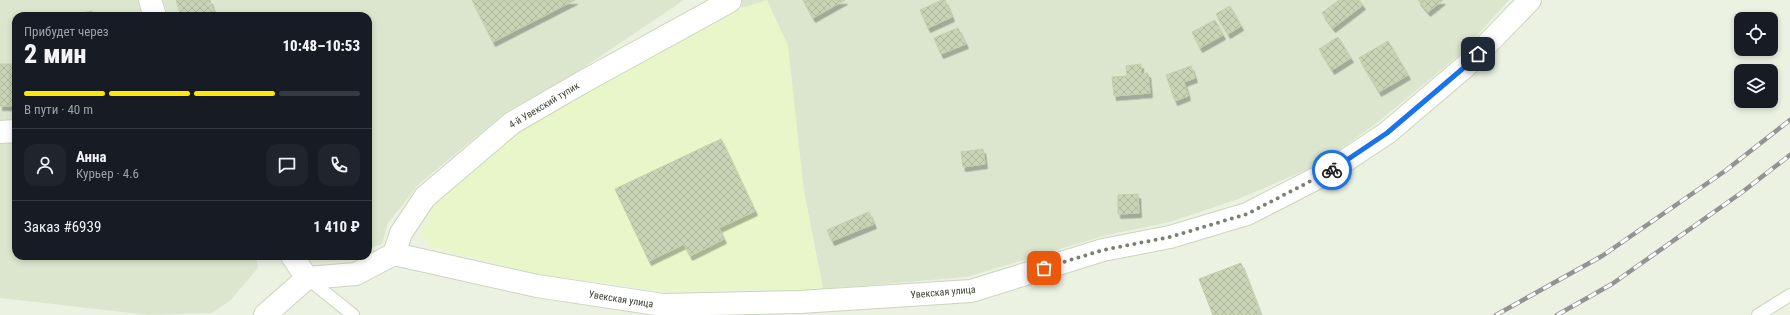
<!DOCTYPE html>
<html lang="ru">
<head>
<meta charset="utf-8">
<style>
	body { margin:0; font-family:"Roboto Condensed",sans-serif; background:#20242c; color:#f1f3f6; height:100vh; display:flex; flex-direction:column; font-size:15px; white-space:nowrap }
	* { box-sizing:border-box; margin:0 }
	p { font-size:13px; color:#9ea1a6 }
	.icon { flex:none; width:22px; height:22px; fill:none; stroke:currentColor; stroke-width:2; stroke-linecap:round; stroke-linejoin:round }
	.map { position:relative; flex:1; overflow:hidden }
	.drawer { position:absolute; left:12px; top:12px; width:360px; height:248px; display:flex; flex-direction:column; background:#171b24; border-radius:12px; box-shadow:0 2px 6px #0003 }
	.drawer>* { flex:none }
	.controls { position:absolute; left:1734px; top:12px; display:grid; gap:8px }
	.controls a { display:grid; place-items:center; width:44px; height:44px; border-radius:8px; background:#171b24; box-shadow:0 2px 6px #0003; font-size:20px }
	.pin { position:absolute; display:grid; place-items:center; width:34px; height:34px; color:#fff; margin:-17px; border-radius:8px; box-shadow:0 2px 6px #0006 }
	.courier { position:absolute; display:grid; place-items:center; width:40px; height:40px; margin:-20px; border:3px solid #1a73e8; border-radius:50%; background:#fff; color:#222; box-shadow:0 1px 5px #0007 }
	.overview em { font-style:normal; font-weight:800 }
	.overview div { display:flex; flex-direction:column-reverse }
	.overview { display:flex; align-items:center; justify-content:space-between; height:68px; padding:0 12px }
	h1 { font-size:26px; font-weight:800; line-height:30px }
	.bar { display:grid; grid-template-columns:repeat(4,1fr); gap:6px 4px; align-content:center; height:48px; padding:0 12px }
	.bar i { height:5px; border-radius:3px; background:#363941 }
	.bar .current { background:#ffe70c }
	.bar p { grid-column:span 4 }
	.line { display:flex; align-items:center; gap:10px; padding:0 12px; border-top:1px solid #363941 }
	.line div { flex:1 }
	.round { display:grid; place-items:center; flex:none; width:42px; height:42px; border-radius:12px; background:#20242c }
	.map>svg:first-child { display:block }
</style>
</head>
<body>
<div class="map">
<svg width="1790" height="315" viewBox="0 0 1790 315">
	<defs>
		<pattern id="building-cross-hatch" width="8" height="8" patternUnits="userSpaceOnUse"><rect width="8" height="8" fill="#c9d3b6"/><path d="M0 0l8 8M0 8l8-8" fill="none" stroke="#aeb69d"/></pattern>
		<filter id="shadow"><feDropShadow dx="2.5" dy="4.5" stdDeviation="0" flood-color="#0004"/></filter>
	</defs>
	<rect width="100%" height="100%" fill="#ebf2e2"/>
	<g fill="#dce6cf">
		<path d="M0 0H142L146 16H16V256H256L258 268 231 300 212 313 149 315 0 298Z"/>
		<path d="M163 0H684L577 72 505 113 419 184 388 223 382 244 368 249V16H168Z"/>
		<path d="M740 0H1509L1459 55 1378 122 1318 165 1236 200 1170 222 1103 236 967 277 823 289 767 1 742 8Z"/>
	</g>
	<path fill="#e8f6ca" d="M767 0 788 46 804 192 823 289 661 291 534 273 431 247 421 233 433 205 518 132 585 91 742 8Z"/>
	<g fill="url(#building-cross-hatch)" stroke="#c1cfa9" filter="url(#shadow)">
		<path d="M176 0H210L215 16H181Z"/>
		<path d="M472 0H575L493 42Z"/>
		<path d="M803 0H845L813 18Z"/>
		<path d="M942 0H945L952 17 928 28 920 10Z"/>
		<path d="M1339 0H1359L1363 5 1333 28 1322 13Z"/>
		<path d="M1418 0H1443L1428 12Z"/>
		<path d="M1230 6 1241 26 1228 34 1216 14Z"/>
		<path d="M92 11 93 16H74V14Z"/>
		<path d="M1215 20 1223 35 1200 48 1192 32Z"/>
		<path d="M958 28 966 44 941 54 934 38Z"/>
		<path d="M1338 37 1351 58 1332 70 1319 49Z"/>
		<path d="M1388 41 1408 75 1379 92 1359 58Z"/>
		<rect x="0" y="64" width="16" height="42"/>
		<path d="M1141 64V74L1148 73 1150 93 1114 96 1112 77 1127 76 1126 66Z"/>
		<path d="M1191 66 1195 78 1184 82 1188 96 1175 101 1166 75Z"/>
		<path d="M721 139 755 211 719 228 724 239 690 256 684 244 649 261 615 189Z"/>
		<path d="M983 149 985 164 963 167 961 152Z"/>
		<path d="M1138 194 1139 213 1118 214V195Z"/>
		<path d="M869 212 874 224 832 241 827 230Z"/>
		<path d="M1241 263 1261 315H1213L1199 279Z"/>
	</g>
	<g fill="none" stroke-linecap="round" stroke-linejoin="round">
		<defs>
			<g id="service">
				<path d="M307 278 353 315"/>
				<path d="M1758 315 1790 295"/>
			</g>
			<g id="minor">
				<path d="M0 132 16 131"/>
				<path d="M394 254 401 233 425 197 512 123 581 83 730 1V0"/>
				<path d="M265 315 307 278"/>
			</g>
			<g id="tertiary">
				<path d="M150 0 155 16"/>
				<path d="M292 256 307 278 356 274 394 254 537 286 663 305 800 302 971 291 1103 250 1170 237 1247 214 1325 174 1387 133 1467 65 1530 0"/>
			</g>
		</defs>
		<use href="#service" stroke="#cbd6bb" stroke-width="14"/>
		<use href="#minor" stroke="#cbd6bb" stroke-width="24"/>
		<use href="#tertiary" stroke="#cbd6bb" stroke-width="24"/>
		<use href="#service" stroke="#fff" stroke-width="12"/>
		<use href="#minor" stroke="#fff" stroke-width="22"/>
		<use href="#tertiary" stroke="#fff" stroke-width="22"/>
		<defs>
			<g id="rail">
				<path d="M1496 315 1602 256 1725 171 1790 120"/>
				<path d="M1557 315 1612 284 1741 193 1790 155"/>
			</g>
		</defs>
		<use href="#rail" stroke="#939393" stroke-width="4.5"/>
		<use href="#rail" stroke="#fff" stroke-width="3" stroke-dasharray="9" stroke-linecap="butt"/>
	</g>
	<g fill="none" stroke-linecap="round" stroke-linejoin="round">
		<path stroke="#7a8070" stroke-width="4" stroke-dasharray="0 7.2" d="M1044 268 1103 250 1170 237 1247 214 1332 170"/>
		<path stroke="#1a73e8" stroke-width="5" d="M1332 170 1387 133 1467 65 1478 54"/>
	</g>
	<g text-anchor="middle" dominant-baseline="central" stroke-width="3.5" stroke-linejoin="round" paint-order="stroke">
		<g font-size="10" fill="#3d4332" stroke="#fff">
			<text transform="translate(544 105) rotate(-31)">4-й Увекский тупик</text>
			<text transform="translate(943 292) rotate(-5)">Увекская улица</text>
			<text transform="translate(621 299) rotate(9)">Увекская улица</text>
		</g>
	</g>
</svg>
<div class="controls">
<a><svg class="icon" aria-label="locate" viewBox="0 0 24 24"><circle cx="12" cy="12" r="6"/><path d="M12 2v4M12 18v4M2 12h4M18 12h4"/></svg></a>
<a><svg class="icon" aria-label="layers" viewBox="0 0 24 24"><path d="M12 4l9 5-9 5-9-5zM3 14l9 5 9-5"/></svg></a>
</div>
<div class="pin" style="left:1044px;top:268px;background:#ea580c"><svg class="icon" aria-label="bag" viewBox="0 0 24 24"><path d="M5 8h14l-1 12H6zM9 8a3 3 0 0 1 6 0"/></svg></div>
<div class="pin" style="left:1478px;top:54px;background:#1f2937"><svg class="icon" aria-label="home" viewBox="0 0 24 24"><path d="M3 11l9-7 9 7M6 9v11h12V9"/></svg></div>
<div class="courier" style="left:1332px;top:170px"><svg class="icon" aria-label="bike" viewBox="0 0 24 24"><circle cx="6" cy="16" r="4"/><circle cx="18" cy="16" r="4"/><path d="M6 16l4-8h5l3 8M10 8l3 8H6M13 5h3"/></svg></div>
<section class="drawer">
<div class="overview"><div><h1>2 мин</h1><p>Прибудет через</p></div><em>10:48–10:53</em></div>
<div class="bar"><i class="current"></i><i class="current"></i><i class="current"></i><i></i><p>В пути · 40 m</p></div>
<div class="line" style="height:72px"><a class="round"><svg class="icon" aria-label="person" viewBox="0 0 24 24"><circle cx="12" cy="8" r="4"/><path d="M4 21q1-7 8-7t8 7"/></svg></a><div><b>Анна</b><p>Курьер · 4.6</p></div><a class="round"><svg class="icon" aria-label="chat" viewBox="0 0 24 24"><path d="M4 5h16v11H9l-5 4z"/></svg></a><a class="round"><svg class="icon" aria-label="phone" viewBox="0 0 24 24"><path d="M5 4h4l2 5-3 2q2 4 5 5l2-3 5 2v4C11 20 4 13 5 4z"/></svg></a></div>
<div class="line" style="height:52px"><div>Заказ #6939</div><b>1 410 ₽</b></div>
</section>
</div>
</body>
</html>
